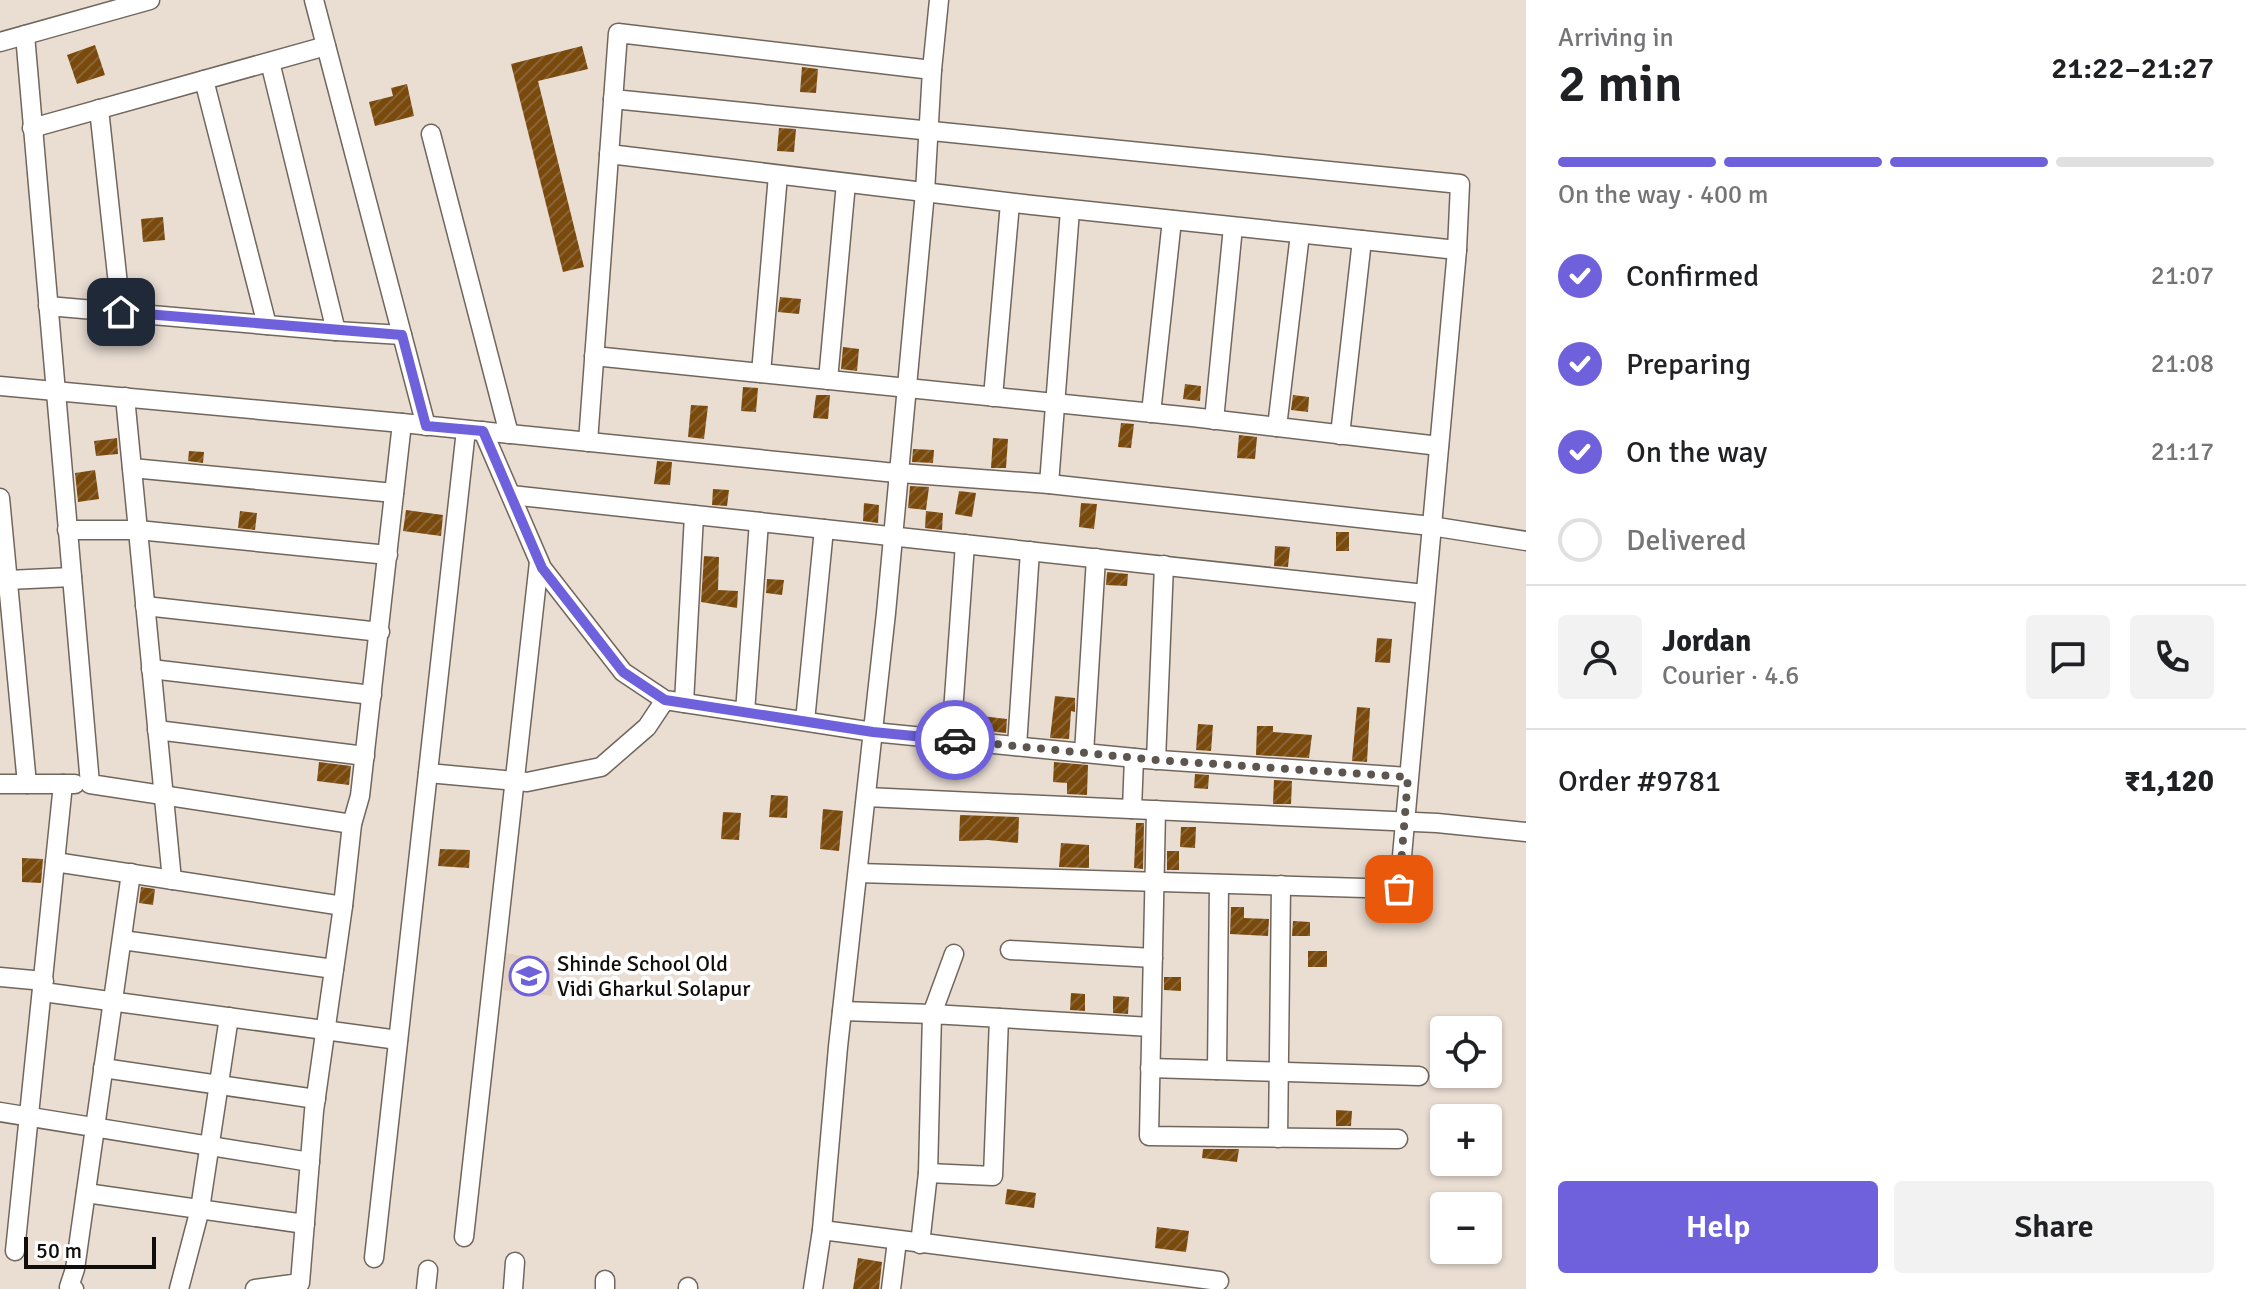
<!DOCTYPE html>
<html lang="en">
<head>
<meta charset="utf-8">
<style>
	body { margin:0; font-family:Signika,sans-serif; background:#f2f2f2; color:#202124; height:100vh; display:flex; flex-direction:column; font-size:30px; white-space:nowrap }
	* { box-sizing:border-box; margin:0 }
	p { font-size:26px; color:#757577 }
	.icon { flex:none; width:44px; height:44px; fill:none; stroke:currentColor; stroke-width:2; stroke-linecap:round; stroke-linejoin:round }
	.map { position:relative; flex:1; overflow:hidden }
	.drawer { display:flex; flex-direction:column; background:#fff; width:720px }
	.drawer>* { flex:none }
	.buttons { position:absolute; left:1430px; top:1016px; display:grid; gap:16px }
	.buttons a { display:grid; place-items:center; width:72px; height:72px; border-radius:8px; background:#fff; box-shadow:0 2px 6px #0004; font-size:40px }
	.scale { position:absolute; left:24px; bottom:20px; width:132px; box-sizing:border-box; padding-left:8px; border:4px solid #110d0a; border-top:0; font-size:22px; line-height:28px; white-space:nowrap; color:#110d0a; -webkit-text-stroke:6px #fff; paint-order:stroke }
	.pin { position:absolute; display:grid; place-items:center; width:68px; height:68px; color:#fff; margin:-34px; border-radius:16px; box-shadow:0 4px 12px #0006 }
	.courier { position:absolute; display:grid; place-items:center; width:80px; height:80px; margin:-40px; border:6px solid #6e61db; border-radius:50%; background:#fff; color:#222; box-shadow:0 2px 10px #0007 }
	.overview em { font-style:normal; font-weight:600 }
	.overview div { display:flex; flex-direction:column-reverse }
	.overview { display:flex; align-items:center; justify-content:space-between; height:136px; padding:0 32px }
	h1 { font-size:52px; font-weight:600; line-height:60px }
	.bar { display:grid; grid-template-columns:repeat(4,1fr); gap:12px 8px; align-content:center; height:96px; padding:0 32px }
	.bar i { height:10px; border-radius:6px; background:#e0e0e0 }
	.bar .active { background:#6e61db }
	.bar p { grid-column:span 4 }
	.line { display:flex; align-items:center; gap:20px; padding:0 32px; border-top:2px solid #e0e0e0 }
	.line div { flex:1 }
	.round { display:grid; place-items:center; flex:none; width:84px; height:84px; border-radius:8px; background:#f2f2f2 }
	ol { padding:0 32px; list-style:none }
	li { display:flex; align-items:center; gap:24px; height:88px }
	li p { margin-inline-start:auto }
	li .icon { padding:8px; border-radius:50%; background:#6e61db; color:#fff; stroke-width:4 }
	li:last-child { color:#757577 }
	li i { width:44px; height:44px; border:4px solid #e0e0e0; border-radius:50% }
	.action { display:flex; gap:16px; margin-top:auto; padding:16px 32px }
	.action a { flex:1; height:92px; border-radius:8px; background:#6e61db; color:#fff; font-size:32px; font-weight:600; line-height:92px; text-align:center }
	.action a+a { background:#f2f2f2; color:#202124 }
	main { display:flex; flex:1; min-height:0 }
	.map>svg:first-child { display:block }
</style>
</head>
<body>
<main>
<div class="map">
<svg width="1526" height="1289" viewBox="0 0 1526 1289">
	<defs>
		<pattern id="building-hatch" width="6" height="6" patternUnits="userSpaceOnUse" patternTransform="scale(2)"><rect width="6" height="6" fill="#7a490c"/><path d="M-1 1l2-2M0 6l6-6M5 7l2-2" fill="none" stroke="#8a6436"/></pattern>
	</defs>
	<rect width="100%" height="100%" fill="#eaded3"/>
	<path fill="#e3d0c0" d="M506 953 554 962 552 996 503 990Z"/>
	<g fill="url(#building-hatch)">
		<path d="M95 45 105 75 77 84 67 55Z"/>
		<path d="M582 46 588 69 538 81 584 267 563 272 511 64Z"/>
		<path d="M802 67 818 69 816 93 800 92Z"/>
		<path d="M407 84 414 116 375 126 369 102 393 96 391 88Z"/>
		<path d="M779 128 796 129 794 152 777 151Z"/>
		<path d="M163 217 165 240 143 242 141 219Z"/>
		<path d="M780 297 801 299 799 314 778 312Z"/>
		<path d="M843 347 859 349 857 371 841 369Z"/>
		<path d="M1185 384 1201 386 1200 401 1183 399Z"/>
		<path d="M743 387 758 388 756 412 741 411Z"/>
		<path d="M816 395H830L828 419 813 418Z"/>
		<path d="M1293 395 1309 397 1308 412 1291 410Z"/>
		<path d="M691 405 708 406 704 439 688 437Z"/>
		<path d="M1121 423 1134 424 1131 448 1118 447Z"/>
		<path d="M1239 435 1257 437 1255 459 1237 458Z"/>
		<path d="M117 438 118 454 96 456 94 441Z"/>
		<path d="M993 438 1008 439 1006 468H991Z"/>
		<path d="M913 449 934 450 933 463 912 462Z"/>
		<path d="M189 451 204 452 203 463 188 461Z"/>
		<path d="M657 461 672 462 670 485 654 484Z"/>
		<path d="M95 470 99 499 78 502 75 473Z"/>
		<path d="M910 486 929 487 926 510 908 508Z"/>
		<path d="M713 489 729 490 727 506 712 505Z"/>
		<path d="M959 491 976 493 972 517 955 514Z"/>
		<path d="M864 503 879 505 878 523 863 521Z"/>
		<path d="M1081 503 1097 504 1094 529 1079 527Z"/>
		<path d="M406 510 443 515 441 536 403 531Z"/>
		<path d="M240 511 257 513 255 530 238 528Z"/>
		<path d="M926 511 943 513 942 530 925 528Z"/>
		<rect x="1336" y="532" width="13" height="19"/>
		<path d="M1275 546 1290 547 1288 567 1274 566Z"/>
		<path d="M704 556 719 557 718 590 738 591 737 608 701 602Z"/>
		<path d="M1107 572 1128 574 1127 586 1106 585Z"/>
		<path d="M767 579 784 580 782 595 766 593Z"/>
		<path d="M1377 638 1392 639 1390 663 1375 662Z"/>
		<path d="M1055 696 1075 698V712L1071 711 1069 739 1050 738Z"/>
		<path d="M1357 707 1370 708 1367 762 1352 761Z"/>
		<path d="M981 716 1007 719 1006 733 979 730Z"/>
		<path d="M1198 724 1213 725 1211 751 1196 750Z"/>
		<path d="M1257 726H1273V732L1312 735 1309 758 1256 755Z"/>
		<path d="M319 762 351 766 349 785 317 781Z"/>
		<path d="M1054 762 1088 765 1087 795 1067 794V783L1053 782Z"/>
		<path d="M1195 774 1209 775 1208 789 1194 788Z"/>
		<path d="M1274 780 1292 781 1291 804H1273Z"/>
		<path d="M771 795 788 796 787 818 769 817Z"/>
		<path d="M823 809 843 811 839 851 820 849Z"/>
		<path d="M723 812 741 813 739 840 721 839Z"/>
		<path d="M960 815 1019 817 1018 843 988 840 959 841Z"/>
		<path d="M1136 823H1144L1143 869 1134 868Z"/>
		<path d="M1181 827H1196L1195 848 1180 847Z"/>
		<path d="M1061 843 1089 845V868L1059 867Z"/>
		<path d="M440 849 470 850 469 868 438 866Z"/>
		<rect x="1167" y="851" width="12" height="19"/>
		<path d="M22 858 43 859 41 883 22 882Z"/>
		<path d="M141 887 155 889 153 905 139 903Z"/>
		<path d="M1231 907H1244V918L1269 919 1268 936 1230 934Z"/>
		<path d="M1293 921 1310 922V936H1292Z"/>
		<rect x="1308" y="951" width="19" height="16"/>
		<path d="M1164 977H1181V991L1164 990Z"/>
		<path d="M1071 993 1085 994V1011L1070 1010Z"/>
		<path d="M1113 996 1129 997 1128 1014 1113 1013Z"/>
		<path d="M1336 1110 1352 1111 1351 1126H1336Z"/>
		<path d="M1203 1149H1239L1237 1162 1202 1158Z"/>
		<path d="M1007 1189 1036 1193 1034 1208 1005 1204Z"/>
		<path d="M1157 1227 1189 1231 1186 1252 1155 1248Z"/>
		<path d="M858 1258 882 1262 879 1289H853Z"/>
	</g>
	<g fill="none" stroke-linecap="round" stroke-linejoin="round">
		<defs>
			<g id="street">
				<path d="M314 0 426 426"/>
				<path d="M25 35 90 784 352 824"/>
				<path d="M0 42 150 0"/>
				<path d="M932 70 939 0"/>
				<path d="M204 80 267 325"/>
				<path d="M99 109 121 312"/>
				<path d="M32 128 326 46"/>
				<path d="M431 134 509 434"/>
				<path d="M609 154 1032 205 1457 250 1460 184 613 99"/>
				<path d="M48 306 336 331 270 62"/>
				<path d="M336 331 402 335"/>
				<path d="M594 356 1192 417 1439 446"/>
				<path d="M761 373 778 175"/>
				<path d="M828 380 846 183"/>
				<path d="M0 386 402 423 886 472 1049 484 1431 526 1526 541"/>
				<path d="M125 397 172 880"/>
				<path d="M993 397 1010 203"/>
				<path d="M1151 413 1172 220"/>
				<path d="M1214 420 1233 227"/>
				<path d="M1277 427 1300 234"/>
				<path d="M483 431 542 568 623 672 665 700 873 732 1145 759 1408 777"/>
				<path d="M1340 435 1362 240"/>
				<path d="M588 442 618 33 932 70 925 192 886 613 838 1047 822 1230 813 1289"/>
				<path d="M132 468 394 493"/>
				<path d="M1049 484 1070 210"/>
				<path d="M511 495 1425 594"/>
				<path d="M0 498 27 784"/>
				<path d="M67 530H138L388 555"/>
				<path d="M8 580 72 577"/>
				<path d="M145 606 380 632"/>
				<path d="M151 669 372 695"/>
				<path d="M684 703 694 515"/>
				<path d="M745 712 759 522"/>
				<path d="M805 721 824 529"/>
				<path d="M157 730 365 756"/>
				<path d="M951 740 965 544"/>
				<path d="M1017 746 1030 551"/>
				<path d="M1084 753 1096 558"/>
				<path d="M1156 760 1164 565"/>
				<path d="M428 773 527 782 601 767 647 727 665 700"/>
				<path d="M0 784H75"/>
				<path d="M866 797 1437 823 1526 832"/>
				<path d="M1132 809 1134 758"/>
				<path d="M1156 810 1149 1136 1398 1139"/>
				<path d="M55 862 343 906"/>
				<path d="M858 873 1399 889 1457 250"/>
				<path d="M122 940 334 969"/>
				<path d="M1010 950 1153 958"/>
				<path d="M0 977 44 981"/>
				<path d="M43 992 398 1040"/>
				<path d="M842 1011 932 1014 954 954"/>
				<path d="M103 1068 316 1099"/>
				<path d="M1150 1068 1419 1076"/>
				<path d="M1217 1070 1219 884"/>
				<path d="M0 1112 310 1162"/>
				<path d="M1278 1138 1281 885"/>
				<path d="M928 1173 993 1176 999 1018"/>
				<path d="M86 1193 305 1224"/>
				<path d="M822 1230 1219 1281"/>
				<path d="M464 1237 539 562"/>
				<path d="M920 1244 928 1173 932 1014 1151 1027"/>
				<path d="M15 1251 63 784"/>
				<path d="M374 1258 466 430"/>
				<path d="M74 1289 69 1287 75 1269 131 873"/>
				<path d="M179 1289 200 1209 229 1017"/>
				<path d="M255 1289 300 1283 314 1111 343 906 352 824 360 796 402 423"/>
				<path d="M426 1289 428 1270"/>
				<path d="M513 1289 515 1262"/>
				<path d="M605 1289V1280"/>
				<path d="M688 1289V1287"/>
				<path d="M891 1289 897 1241"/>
			</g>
		</defs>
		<use href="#street" stroke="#71665d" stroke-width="21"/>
		<use href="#street" stroke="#fff" stroke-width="18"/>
	</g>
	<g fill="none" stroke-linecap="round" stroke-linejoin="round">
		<path stroke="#5d5650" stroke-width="8" stroke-dasharray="0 14.4" d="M955 740 1156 760 1408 777 1399 889"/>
		<path stroke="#6e61db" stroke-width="10" d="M121 312 402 335 426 426 483 431 542 568 623 672 665 700 873 732 955 740"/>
	</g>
	<defs>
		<symbol id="school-ring" viewBox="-11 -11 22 22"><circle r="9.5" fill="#fff" stroke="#6e61db" stroke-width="1.5"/><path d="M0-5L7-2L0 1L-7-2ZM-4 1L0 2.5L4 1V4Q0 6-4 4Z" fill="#6e61db"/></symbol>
	</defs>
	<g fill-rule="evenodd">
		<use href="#school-ring" x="507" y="954" width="44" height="44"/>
	</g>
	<g text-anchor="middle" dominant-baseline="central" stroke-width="8" stroke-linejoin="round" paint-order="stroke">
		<g font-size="22" fill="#110d0a" stroke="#fff" text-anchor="start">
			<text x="557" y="963">Shinde School Old<tspan x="557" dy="25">Vidi Gharkul Solapur</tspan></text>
		</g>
	</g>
</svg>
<div class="buttons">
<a><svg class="icon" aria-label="locate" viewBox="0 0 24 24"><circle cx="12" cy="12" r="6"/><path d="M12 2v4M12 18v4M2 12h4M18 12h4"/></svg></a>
<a>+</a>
<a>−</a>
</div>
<div class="scale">50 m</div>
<div class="pin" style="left:1399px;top:889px;background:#ea580c"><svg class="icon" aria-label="bag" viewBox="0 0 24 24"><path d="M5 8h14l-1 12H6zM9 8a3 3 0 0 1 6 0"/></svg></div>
<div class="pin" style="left:121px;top:312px;background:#1f2937"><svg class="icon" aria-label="home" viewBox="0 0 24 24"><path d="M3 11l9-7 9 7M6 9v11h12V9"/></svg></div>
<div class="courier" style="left:955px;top:740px"><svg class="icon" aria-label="car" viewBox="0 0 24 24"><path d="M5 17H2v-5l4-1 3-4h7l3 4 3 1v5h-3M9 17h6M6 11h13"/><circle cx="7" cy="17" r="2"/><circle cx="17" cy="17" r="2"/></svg></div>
</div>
<section class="drawer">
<div class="overview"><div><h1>2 min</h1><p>Arriving in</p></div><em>21:22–21:27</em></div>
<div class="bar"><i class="active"></i><i class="active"></i><i class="active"></i><i></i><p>On the way · 400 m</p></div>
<ol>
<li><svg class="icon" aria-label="check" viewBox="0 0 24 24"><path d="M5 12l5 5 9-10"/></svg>Confirmed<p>21:07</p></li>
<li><svg class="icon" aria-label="check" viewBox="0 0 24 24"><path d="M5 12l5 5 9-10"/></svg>Preparing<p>21:08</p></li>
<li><svg class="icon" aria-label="check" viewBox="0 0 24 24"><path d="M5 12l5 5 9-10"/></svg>On the way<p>21:17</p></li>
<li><i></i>Delivered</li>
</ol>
<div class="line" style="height:144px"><a class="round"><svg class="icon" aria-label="person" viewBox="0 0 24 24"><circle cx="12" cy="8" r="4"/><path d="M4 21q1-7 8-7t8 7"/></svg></a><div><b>Jordan</b><p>Courier · 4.6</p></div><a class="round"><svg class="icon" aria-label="chat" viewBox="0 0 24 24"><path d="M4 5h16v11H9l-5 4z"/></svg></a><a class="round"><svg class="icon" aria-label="phone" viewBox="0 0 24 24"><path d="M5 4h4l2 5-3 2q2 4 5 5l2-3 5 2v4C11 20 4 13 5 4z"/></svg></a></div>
<div class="line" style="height:104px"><div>Order #9781</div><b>₹1,120</b></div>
<div class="action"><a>Help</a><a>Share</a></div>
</section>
</main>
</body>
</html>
